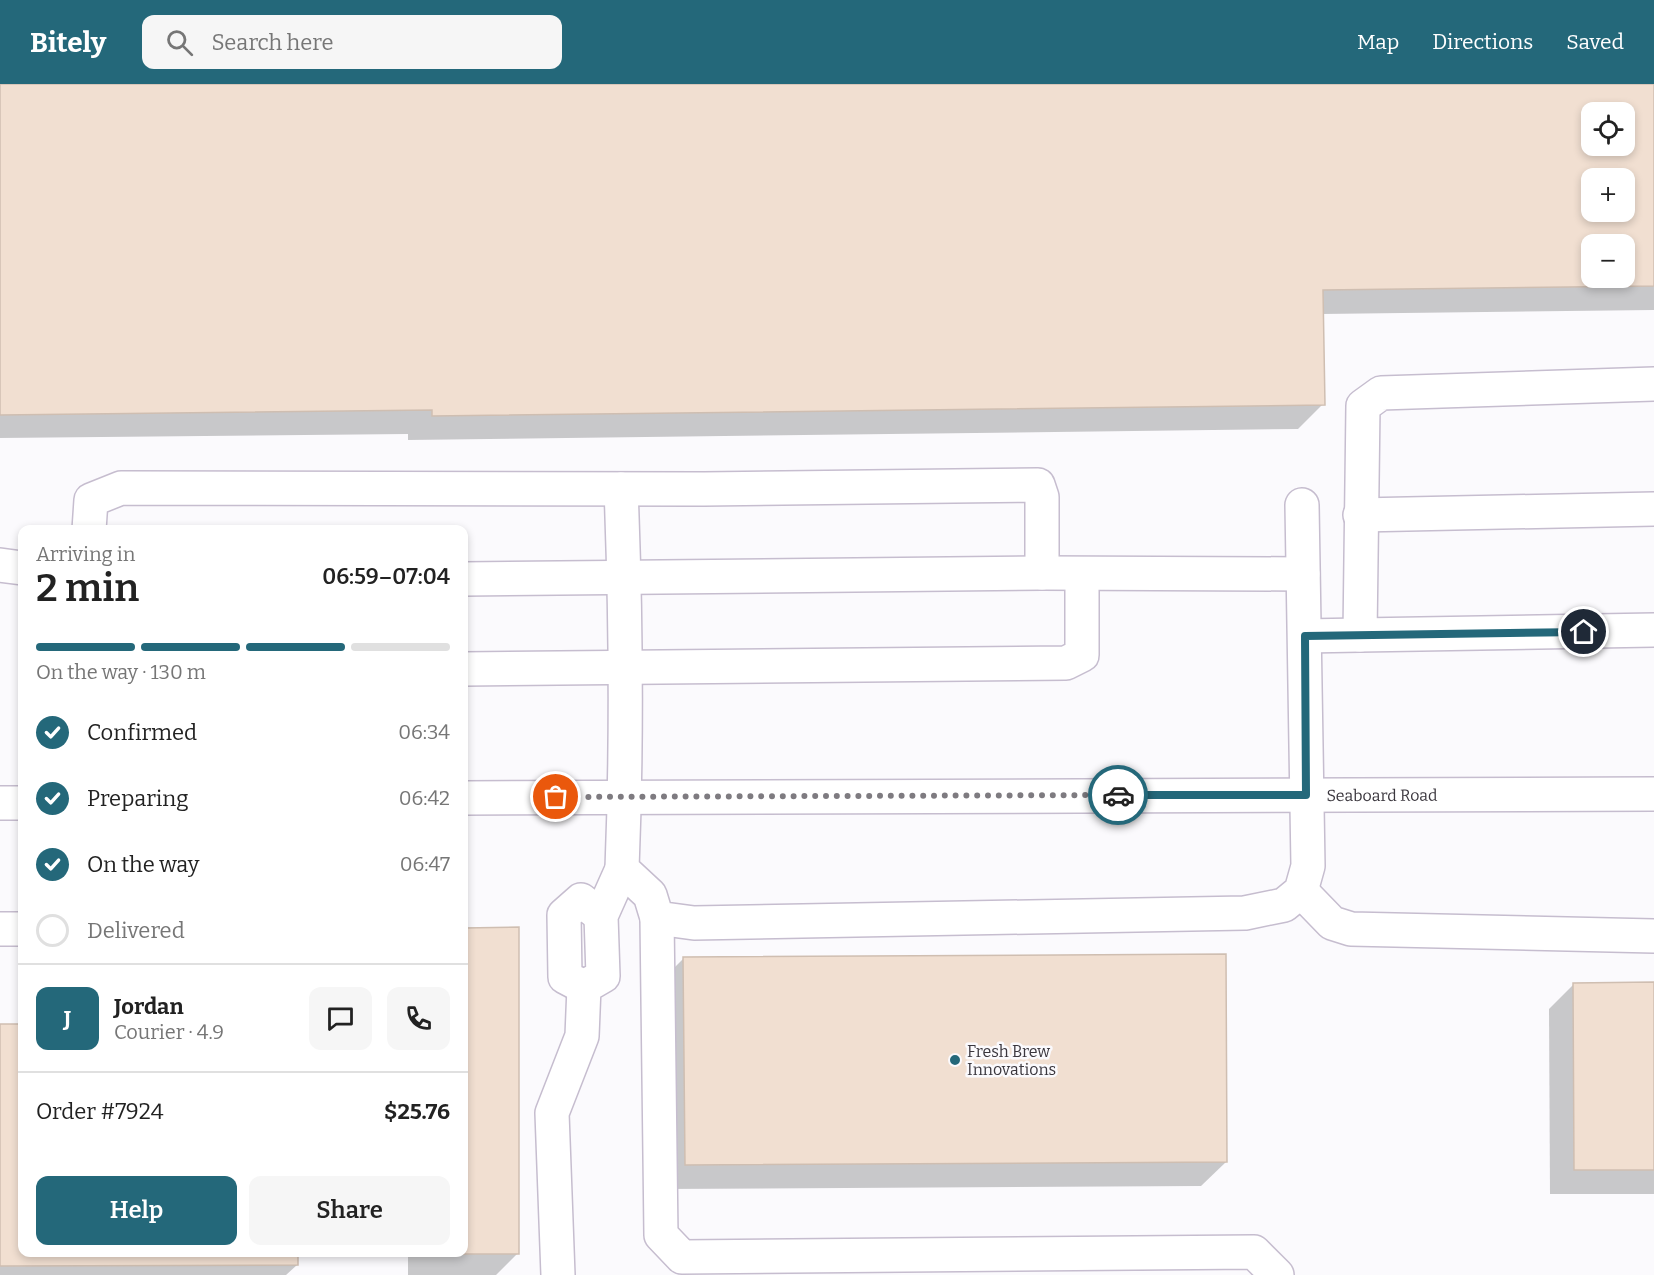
<!DOCTYPE html>
<html lang="en">
<head>
<meta charset="utf-8">
<style>
	body { margin:0; font-family:Bitter,serif; background:#f6f6f6; color:#222; height:100vh; display:flex; flex-direction:column; font-size:22px; white-space:nowrap }
	* { box-sizing:border-box; margin:0 }
	p { font-size:20px; color:#767676 }
	.icon { flex:none; width:33px; height:33px; fill:none; stroke:currentColor; stroke-width:2; stroke-linecap:round; stroke-linejoin:round }
	.map { position:relative; flex:1; overflow:hidden }
	.sheet { position:absolute; left:18px; top:441px; width:450px; height:732px; display:flex; flex-direction:column; background:#fff; border-radius:12px; box-shadow:0 3px 9px #0003 }
	.sheet>* { flex:none }
	.fabs { position:absolute; left:1581px; top:18px; display:grid; gap:12px }
	.fabs a { display:grid; place-items:center; width:54px; height:54px; border-radius:12px; background:#fff; box-shadow:0 3px 9px #0003; font-size:30px }
	.pin { position:absolute; display:grid; place-items:center; width:51px; height:51px; color:#fff; margin:-26px; border:3px solid #fff; border-radius:50%; box-shadow:0 2px 6px #0007 }
	.courier { position:absolute; display:grid; place-items:center; width:60px; height:60px; margin:-30px; border:4px solid #24687a; border-radius:50%; background:#fff; color:#222; box-shadow:0 2px 8px #0007 }
	.headline em { font-style:normal; font-weight:600 }
	.headline div { display:flex; flex-direction:column-reverse }
	.headline { display:flex; align-items:center; justify-content:space-between; height:102px; padding:0 18px }
	h1 { font-size:39px; font-weight:600; line-height:45px }
	.bar { display:grid; grid-template-columns:repeat(4,1fr); gap:9px 6px; align-content:center; height:72px; padding:0 18px }
	.bar i { height:8px; border-radius:4px; background:#e0e0e0 }
	.bar .current { background:#24687a }
	.bar p { grid-column:span 4 }
	.line { display:flex; align-items:center; gap:15px; padding:0 18px; border-top:2px solid #e0e0e0 }
	.line div { flex:1 }
	.round { display:grid; place-items:center; flex:none; width:63px; height:63px; border-radius:12px; background:#f6f6f6 }
	ol { padding:0 18px; list-style:none }
	li { display:flex; align-items:center; gap:18px; height:66px }
	li p { margin-inline-start:auto }
	li .icon { padding:6px; border-radius:50%; background:#24687a; color:#fff; stroke-width:4 }
	li:last-child { color:#767676 }
	li i { width:33px; height:33px; border:3px solid #e0e0e0; border-radius:50% }
	.cta { display:flex; gap:12px; margin-top:auto; padding:12px 18px }
	.cta a { flex:1; height:69px; border-radius:12px; background:#24687a; color:#fff; font-size:24px; font-weight:600; line-height:69px; text-align:center }
	.cta a+a { background:#f6f6f6; color:#222 }
	header { display:flex; align-items:center; gap:36px; box-sizing:border-box; height:84px; padding:0 30px; background:#24687a; color:#fff }
	header strong { font-size:28px }
	nav { display:flex; gap:33px; margin-inline-start:auto; font-size:21px }
	.search { width:420px; height:54px; background:#f6f6f6; display:flex; align-items:center; gap:15px; box-sizing:border-box; padding:0 21px; border-radius:12px; color:#767676; font-size:22px }
	.map>svg:first-child { display:block }
</style>
</head>
<body>
<header>
<strong>Bitely</strong>
<div class="search"><svg class="icon" aria-label="search" viewBox="0 0 24 24"><circle cx="10" cy="10" r="6"/><path d="M15 15l6 6"/></svg>Search here</div>
<nav><a>Map</a><a>Directions</a><a>Saved</a></nav>
</header>
<div class="map">
<svg width="1654" height="1191" viewBox="0 0 1654 1191">
	<rect width="100%" height="100%" fill="#fbfafd"/>
	<g fill="#0003" fill-rule="evenodd">
		<path d="M0 0H1654V226L1322 230 1323 320 1298 345 408 356V350L0 354ZM1592 28H1624V62H1592ZM1592 94H1624V128H1592ZM1592 160H1624V194H1592Z"/>
		<path d="M464 845H517L518 1169 496 1191H408V1168H464Z"/>
		<path d="M684 874 1226 1078 1201 1102 661 1105 659 899Z"/>
		<path d="M1574 900H1654V1110H1550L1549 925Z"/>
		<path d="M0 941H22V1168L297 1181 286 1191H0Z"/>
	</g>
	<g fill="#f1dfd1" stroke="#cfbeb1" stroke-width="1.5" fill-rule="evenodd">
		<path d="M0 0H1654V202L1323 206 1325 321 432 332V326L0 331ZM1592 28H1624V62H1592ZM1592 94H1624V128H1592ZM1592 160H1624V194H1592Z"/>
		<path d="M519 843V1170H432L464 1168V844Z"/>
		<path d="M1226 870 1227 1078 685 1081 683 873Z"/>
		<path d="M1654 898V1086H1574L1573 899Z"/>
		<path d="M0 940H22V1168H298V1181L0 1182Z"/>
	</g>
	<g fill="none" stroke-linecap="round" stroke-linejoin="round">
		<defs>
			<g id="minor">
				<path d="M1654 300 1381 309 1363 322 1360 551 1654 546"/>
				<path d="M621 405C626 532 627 659 622 785L650 811 657 834 694 839 1245 829 1284 821 1301 807 1308 782 1302 421"/>
				<path d="M1360 431 1654 425"/>
				<path d="M89 446 91 416 121 404 704 405 1038 401 1042 413V489"/>
				<path d="M0 481 22 484"/>
				<path d="M464 495 1042 489 1303 490"/>
				<path d="M1305 552 1360 551"/>
				<path d="M464 585 1066 579 1082 571V490"/>
				<path id="s1" d="M464 714 1654 710"/>
				<path d="M0 719H22"/>
				<path d="M1301 807 1332 839 1351 845 1654 852"/>
				<path d="M657 834 661 1151 682 1173 1254 1168 1277 1191"/>
				<path d="M0 845H22"/>
				<path d="M584 903 565 893 564 831 581 816 601 832"/>
				<path d="M558 1191 552 1029 582 952 584 903 603 892 601 832 622 785"/>
			</g>
		</defs>
		<use href="#minor" stroke="#c6bdcf" stroke-width="36"/>
		<use href="#minor" stroke="#fff" stroke-width="33"/>
	</g>
	<g fill="none" stroke-linecap="round" stroke-linejoin="round">
		<path stroke="#7e7b80" stroke-width="6" stroke-dasharray="0 10.8" d="M556 713 1118 711"/>
		<path stroke="#24687a" stroke-width="8" d="M1118 711H1306L1305 552 1584 548"/>
	</g>
	<circle fill="#24687a" stroke="#fbfafd" stroke-width="2" cx="955" cy="976" r="6"/>
	<g text-anchor="middle" dominant-baseline="central" stroke-width="5" stroke-linejoin="round" paint-order="stroke">
		<g font-size="16" fill="#3a363d" stroke="#fbfafd">
			<text stroke="none"><textPath href="#s1" startOffset="918">Seaboard Road</textPath></text>
		</g>
		<g font-size="16" fill="#3a363d" stroke="#fbfafd" text-anchor="start">
			<text x="967" y="967">Fresh Brew<tspan x="967" dy="18">Innovations</tspan></text>
		</g>
	</g>
</svg>
<div class="fabs">
<a><svg class="icon" aria-label="locate" viewBox="0 0 24 24"><circle cx="12" cy="12" r="6"/><path d="M12 2v4M12 18v4M2 12h4M18 12h4"/></svg></a>
<a>+</a>
<a>−</a>
</div>
<div class="pin" style="left:556px;top:713px;background:#ea580c"><svg class="icon" aria-label="bag" viewBox="0 0 24 24"><path d="M5 8h14l-1 12H6zM9 8a3 3 0 0 1 6 0"/></svg></div>
<div class="pin" style="left:1584px;top:548px;background:#1f2937"><svg class="icon" aria-label="home" viewBox="0 0 24 24"><path d="M3 11l9-7 9 7M6 9v11h12V9"/></svg></div>
<div class="courier" style="left:1118px;top:711px"><svg class="icon" aria-label="car" viewBox="0 0 24 24"><path d="M5 17H2v-5l4-1 3-4h7l3 4 3 1v5h-3M9 17h6M6 11h13"/><circle cx="7" cy="17" r="2"/><circle cx="17" cy="17" r="2"/></svg></div>
<section class="sheet">
<div class="headline"><div><h1>2 min</h1><p>Arriving in</p></div><em>06:59–07:04</em></div>
<div class="bar"><i class="current"></i><i class="current"></i><i class="current"></i><i></i><p>On the way · 130 m</p></div>
<ol>
<li><svg class="icon" aria-label="check" viewBox="0 0 24 24"><path d="M5 12l5 5 9-10"/></svg>Confirmed<p>06:34</p></li>
<li><svg class="icon" aria-label="check" viewBox="0 0 24 24"><path d="M5 12l5 5 9-10"/></svg>Preparing<p>06:42</p></li>
<li><svg class="icon" aria-label="check" viewBox="0 0 24 24"><path d="M5 12l5 5 9-10"/></svg>On the way<p>06:47</p></li>
<li><i></i>Delivered</li>
</ol>
<div class="line" style="height:108px"><b class="round" style="background:#24687a;color:#fff">J</b><div><b>Jordan</b><p>Courier · 4.9</p></div><a class="round"><svg class="icon" aria-label="chat" viewBox="0 0 24 24"><path d="M4 5h16v11H9l-5 4z"/></svg></a><a class="round"><svg class="icon" aria-label="phone" viewBox="0 0 24 24"><path d="M5 4h4l2 5-3 2q2 4 5 5l2-3 5 2v4C11 20 4 13 5 4z"/></svg></a></div>
<div class="line" style="height:78px"><div>Order #7924</div><b>$25.76</b></div>
<div class="cta"><a>Help</a><a>Share</a></div>
</section>
</div>
</body>
</html>
